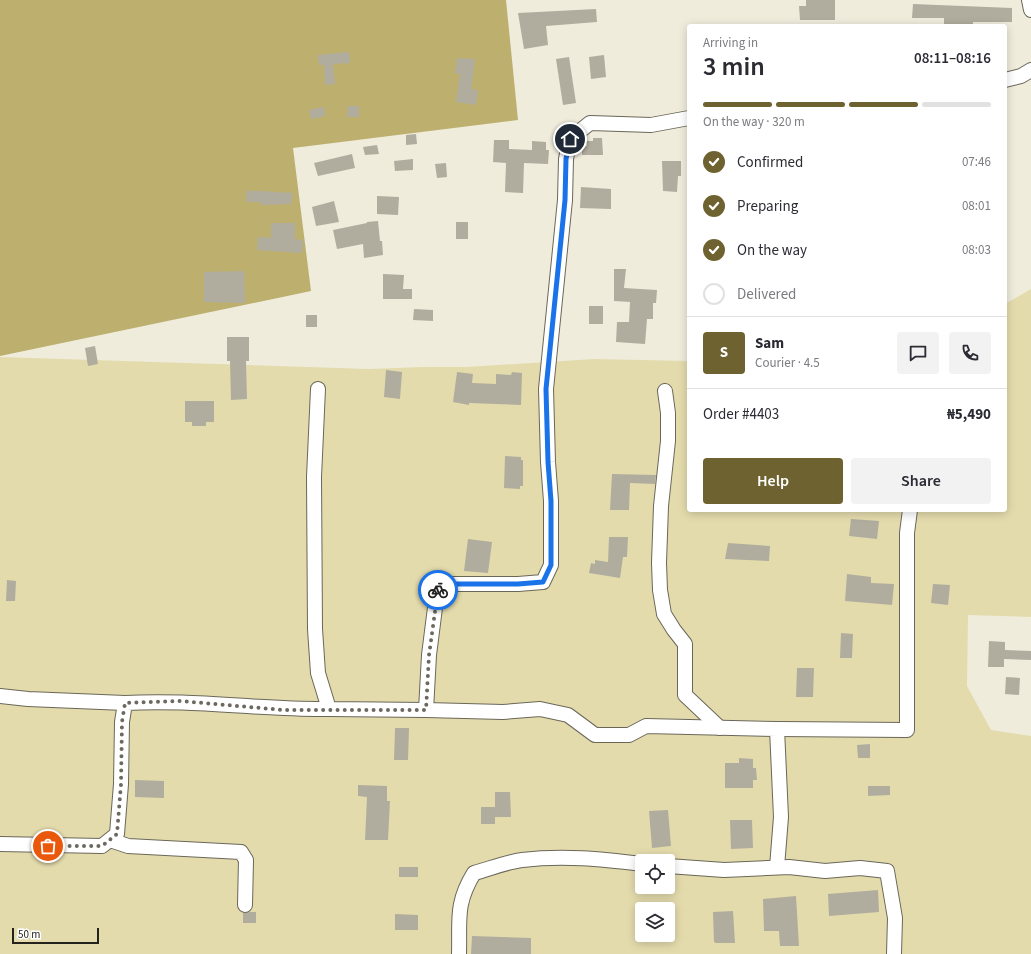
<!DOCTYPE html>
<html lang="en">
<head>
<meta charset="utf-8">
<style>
	body { margin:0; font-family:"Source Sans 3",sans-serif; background:#f2f2f3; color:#2b2b33; height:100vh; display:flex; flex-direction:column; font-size:15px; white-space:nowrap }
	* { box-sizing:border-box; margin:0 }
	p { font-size:13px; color:#7c7c81 }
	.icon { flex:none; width:22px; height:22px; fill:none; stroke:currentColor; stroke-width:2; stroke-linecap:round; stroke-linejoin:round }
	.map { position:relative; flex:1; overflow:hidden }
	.sheet { position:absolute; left:687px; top:24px; width:320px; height:488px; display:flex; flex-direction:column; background:#fff; border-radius:4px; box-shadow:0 2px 10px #0003 }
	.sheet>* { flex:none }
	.controls { position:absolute; left:635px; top:854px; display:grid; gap:8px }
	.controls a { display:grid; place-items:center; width:40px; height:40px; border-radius:4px; background:#fff; box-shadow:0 2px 10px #0003; font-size:20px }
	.scale { position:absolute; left:12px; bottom:10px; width:87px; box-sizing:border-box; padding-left:4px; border:2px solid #24221d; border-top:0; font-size:11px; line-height:14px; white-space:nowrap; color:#24221d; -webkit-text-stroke:3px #fff; paint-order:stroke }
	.pin { position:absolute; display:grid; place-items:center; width:34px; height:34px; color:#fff; margin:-17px; border:2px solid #fff; border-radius:50%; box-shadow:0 1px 4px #0007 }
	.courier { position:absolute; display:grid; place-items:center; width:40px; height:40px; margin:-20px; border:3px solid #1a73e8; border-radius:50%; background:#fff; color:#222; box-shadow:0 1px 5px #0007 }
	.overview em { font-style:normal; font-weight:600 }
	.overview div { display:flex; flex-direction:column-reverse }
	.overview { display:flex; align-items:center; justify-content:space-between; height:68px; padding:0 16px }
	h1 { font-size:26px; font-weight:600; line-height:30px }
	.bar { display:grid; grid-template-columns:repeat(4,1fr); gap:6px 4px; align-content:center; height:48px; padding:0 16px }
	.bar i { height:5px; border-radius:3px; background:#e1e1e2 }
	.bar .on { background:#6e6330 }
	.bar p { grid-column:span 4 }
	.line { display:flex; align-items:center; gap:10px; padding:0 16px; border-top:1px solid #e1e1e2 }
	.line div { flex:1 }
	.round { display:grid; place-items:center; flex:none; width:42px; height:42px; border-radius:4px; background:#f2f2f3 }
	ol { padding:0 16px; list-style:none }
	li { display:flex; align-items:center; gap:12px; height:44px }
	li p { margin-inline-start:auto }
	li .icon { padding:4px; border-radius:50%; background:#6e6330; color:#fff; stroke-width:4 }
	li:last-child { color:#7c7c81 }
	li i { width:22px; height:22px; border:2px solid #e1e1e2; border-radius:50% }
	.action { display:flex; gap:8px; margin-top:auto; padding:8px 16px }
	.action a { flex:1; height:46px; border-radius:4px; background:#6e6330; color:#fff; font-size:16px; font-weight:600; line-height:46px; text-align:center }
	.action a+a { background:#f2f2f3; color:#2b2b33 }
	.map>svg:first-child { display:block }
</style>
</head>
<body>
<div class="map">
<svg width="1031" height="954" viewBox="0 0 1031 954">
	<rect width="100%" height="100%" fill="#efecdc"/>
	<path fill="#e4dbad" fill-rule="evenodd" d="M1031 289V617L968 615 967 686 991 730 1031 736V954H0V357L369 369 422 367H466L594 359 689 361V510H1005V304ZM642 861H668V887H642ZM642 909H668V935H642Z"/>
	<path fill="#bdaf6e" d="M0 0H506L518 120 293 148 311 291 0 356Z"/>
	<g fill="#b0ad9e">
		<path d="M806 0H835V20H800L799 6H806Z"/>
		<path d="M913 4 1012 8V22H973V26H944V18H912Z"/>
		<path d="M596 9 597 22 546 26 548 45 524 49 518 13Z"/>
		<path d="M349 52 350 63 333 64 335 84 325 85 324 65H319L318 55Z"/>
		<path d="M604 55 606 77 591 79 589 57Z"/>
		<path d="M569 57 576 103 563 105 556 59Z"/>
		<path d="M457 58 475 59 471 89 478 90 476 105 456 102 460 74 455 73Z"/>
		<path d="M348 106H359V117H347Z"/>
		<path d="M324 107 325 116 311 119 309 110Z"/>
		<path d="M416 134 417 144 406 145V135Z"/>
		<path d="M593 138H602L603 155H582V146H587V141H593Z"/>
		<path d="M494 140H509V149L532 150V141L546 142V150H549L548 164 524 163 523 193 505 192 506 163 493 162Z"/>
		<path d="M377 145 379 154 365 155 363 147Z"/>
		<path d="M352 154 355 168 318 176 314 163Z"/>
		<path d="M413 159V170L395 171 394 161Z"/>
		<path d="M662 161H681V176H678L677 192 663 191Z"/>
		<path d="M446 163 447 177 437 178 435 164Z"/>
		<path d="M581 187 611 189V209L580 208Z"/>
		<path d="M246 191H260L293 193 291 204 261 205 260 202H247Z"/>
		<path d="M377 196 399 197 398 215 377 214Z"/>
		<path d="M334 201 339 222 316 226 312 207Z"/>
		<path d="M378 221 380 241H382L383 255 364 258 363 244 337 249 333 230 367 223V222Z"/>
		<rect x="456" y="222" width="12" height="17"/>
		<path d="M271 223H295V239L303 240 302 253 257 250 258 237 271 238Z"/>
		<path d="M614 269H626L624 288 657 290 656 303H653V319H647L645 344 616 342 617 322H629L630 302 614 301Z"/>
		<path d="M244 271 245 303 204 302V272Z"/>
		<path d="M383 274 404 275 403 289H412V299H383Z"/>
		<rect x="589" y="306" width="14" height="18"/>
		<path d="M414 309 433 310V321L413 320Z"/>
		<rect x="306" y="315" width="11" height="12"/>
		<path d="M227 337H249V361H246L247 399 231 400 230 361H227Z"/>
		<path d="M95 346 98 364 88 366 85 348Z"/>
		<path d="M386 370 402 372 400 399 384 397Z"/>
		<path d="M457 372 473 374 472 383 496 384V374L511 375 512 372 522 373 521 405 469 403V405L453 402Z"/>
		<path d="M185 401H214V422H206V426H192V422H185Z"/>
		<path d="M505 456 521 457V460H523V486H520V489L504 488Z"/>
		<path d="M612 474 656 475 655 484 630 483 629 510H610Z"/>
		<path d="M851 519 879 521 877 539 849 536Z"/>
		<path d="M609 537H628L627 557H623L620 578 589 573 591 563 595 564V560L608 562Z"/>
		<path d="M468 539 492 542 488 573 464 571Z"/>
		<path d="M728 543 770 546 769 561 725 559Z"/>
		<path d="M847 574 871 577V583L894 584 892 605 845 601Z"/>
		<path d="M7 580 16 581 15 601H6Z"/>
		<path d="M933 584 950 585 948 605 931 603Z"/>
		<path d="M841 633 853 634 852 658H840Z"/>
		<path d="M989 641 1005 642V650L1031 651V660L1004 659V667H988Z"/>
		<path d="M797 668H814L813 697H796Z"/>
		<path d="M1006 677 1020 678 1019 695 1005 694Z"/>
		<path d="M395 728H409L408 760H394Z"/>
		<path d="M870 744V758H858L857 745Z"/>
		<path d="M739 758 753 759V768H756L757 780H753V788H725V763H739Z"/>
		<path d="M135 780 164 781V798L135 797Z"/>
		<path d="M358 785 387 786V801H390L388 840H365L367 797 358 796Z"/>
		<path d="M868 786H890V795L868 796Z"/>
		<path d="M495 792H510L511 817H495V824H481V807H495Z"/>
		<path d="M668 810 671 846 652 848 649 811Z"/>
		<path d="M730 820H752L753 848 731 849Z"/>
		<rect x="399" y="867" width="19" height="10"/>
		<path d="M878 890 879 912 829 916 828 894Z"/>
		<path d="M796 896 799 946H780L779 931H764L763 899Z"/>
		<path d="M733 911 735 943H716L714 942 713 912Z"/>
		<path d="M250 912H256V923H243V913Z"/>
		<path d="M395 914 418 915V930H395Z"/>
		<path d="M472 936 531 938V954H471Z"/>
	</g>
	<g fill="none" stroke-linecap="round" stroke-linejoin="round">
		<defs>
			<g id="street">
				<path d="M1029 0 1031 10"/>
				<path d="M1005 80 1021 76 1031 70"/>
				<path d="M689 118 651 125 590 123 570 139 566 159 565 200 546 389 548 462 551 501V565L543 582 518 584H438L429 655 426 710 503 712 540 709 568 715 595 735H629L646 726 777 729 781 817 777 867"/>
				<path d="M318 389 314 477 315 629 318 673 329 709 426 710"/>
				<path d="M665 391 668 413V441L661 506 659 563 660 590 664 614 674 630 685 644V695L720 728"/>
				<path d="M0 696 28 699 125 703"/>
				<path d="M777 729 907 730V533L910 510"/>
				<path d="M110 840 128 846 241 852 246 860 245 905"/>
				<path d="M0 844 102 846 117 834 121 784 122 722 125 703C193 699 261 710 329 709"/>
				<path d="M668 866 724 870 789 867 825 871 860 868 887 871 895 918 894 954"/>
				<path d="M459 954C460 920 455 904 474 873 489 869 506 862 522 860 563 855 601 859 642 864"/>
			</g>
		</defs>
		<use href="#street" stroke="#6a6759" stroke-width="16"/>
		<use href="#street" stroke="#fff" stroke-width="14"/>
	</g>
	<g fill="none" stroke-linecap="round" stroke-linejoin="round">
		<path stroke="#6b6960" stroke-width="4" stroke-dasharray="0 7.2" d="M48 846H102L117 834 121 784 122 722 125 703 181 701 284 710H426L429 655 438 590"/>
		<path stroke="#1a73e8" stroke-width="5" d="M438 590V584H518L543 582 551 565V501L548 462 546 389 565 200 566 159 570 139"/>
	</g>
</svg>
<div class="controls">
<a><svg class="icon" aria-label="locate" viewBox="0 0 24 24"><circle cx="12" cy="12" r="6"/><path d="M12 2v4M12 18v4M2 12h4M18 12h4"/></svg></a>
<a><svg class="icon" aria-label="layers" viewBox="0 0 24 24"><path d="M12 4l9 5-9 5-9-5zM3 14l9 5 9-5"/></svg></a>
</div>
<div class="scale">50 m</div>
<div class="pin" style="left:48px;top:846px;background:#ea580c"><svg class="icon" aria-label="bag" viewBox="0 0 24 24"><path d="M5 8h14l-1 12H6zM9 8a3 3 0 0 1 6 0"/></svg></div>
<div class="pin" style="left:570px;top:139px;background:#1f2937"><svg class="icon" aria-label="home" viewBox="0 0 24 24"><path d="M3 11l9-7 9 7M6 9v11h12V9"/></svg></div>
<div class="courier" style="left:438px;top:590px"><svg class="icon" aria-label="bike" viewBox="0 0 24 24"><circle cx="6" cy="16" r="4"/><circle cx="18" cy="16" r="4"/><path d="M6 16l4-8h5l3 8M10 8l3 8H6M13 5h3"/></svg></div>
<section class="sheet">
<div class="overview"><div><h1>3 min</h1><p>Arriving in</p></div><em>08:11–08:16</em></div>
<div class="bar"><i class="on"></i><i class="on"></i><i class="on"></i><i></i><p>On the way · 320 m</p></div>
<ol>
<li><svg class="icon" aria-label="check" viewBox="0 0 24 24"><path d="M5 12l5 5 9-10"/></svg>Confirmed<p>07:46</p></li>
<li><svg class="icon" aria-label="check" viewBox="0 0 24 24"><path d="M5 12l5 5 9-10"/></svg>Preparing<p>08:01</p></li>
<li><svg class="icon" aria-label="check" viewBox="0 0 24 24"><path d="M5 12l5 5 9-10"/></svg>On the way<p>08:03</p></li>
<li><i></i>Delivered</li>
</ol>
<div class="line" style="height:72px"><b class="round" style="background:#6e6330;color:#fff">S</b><div><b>Sam</b><p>Courier · 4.5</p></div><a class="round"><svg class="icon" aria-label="chat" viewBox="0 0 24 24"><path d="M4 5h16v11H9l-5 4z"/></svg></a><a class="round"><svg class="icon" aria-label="phone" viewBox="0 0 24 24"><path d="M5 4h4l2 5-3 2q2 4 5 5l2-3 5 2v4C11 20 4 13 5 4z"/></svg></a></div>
<div class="line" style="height:52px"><div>Order #4403</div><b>₦5,490</b></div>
<div class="action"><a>Help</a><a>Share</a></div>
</section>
</div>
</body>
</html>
